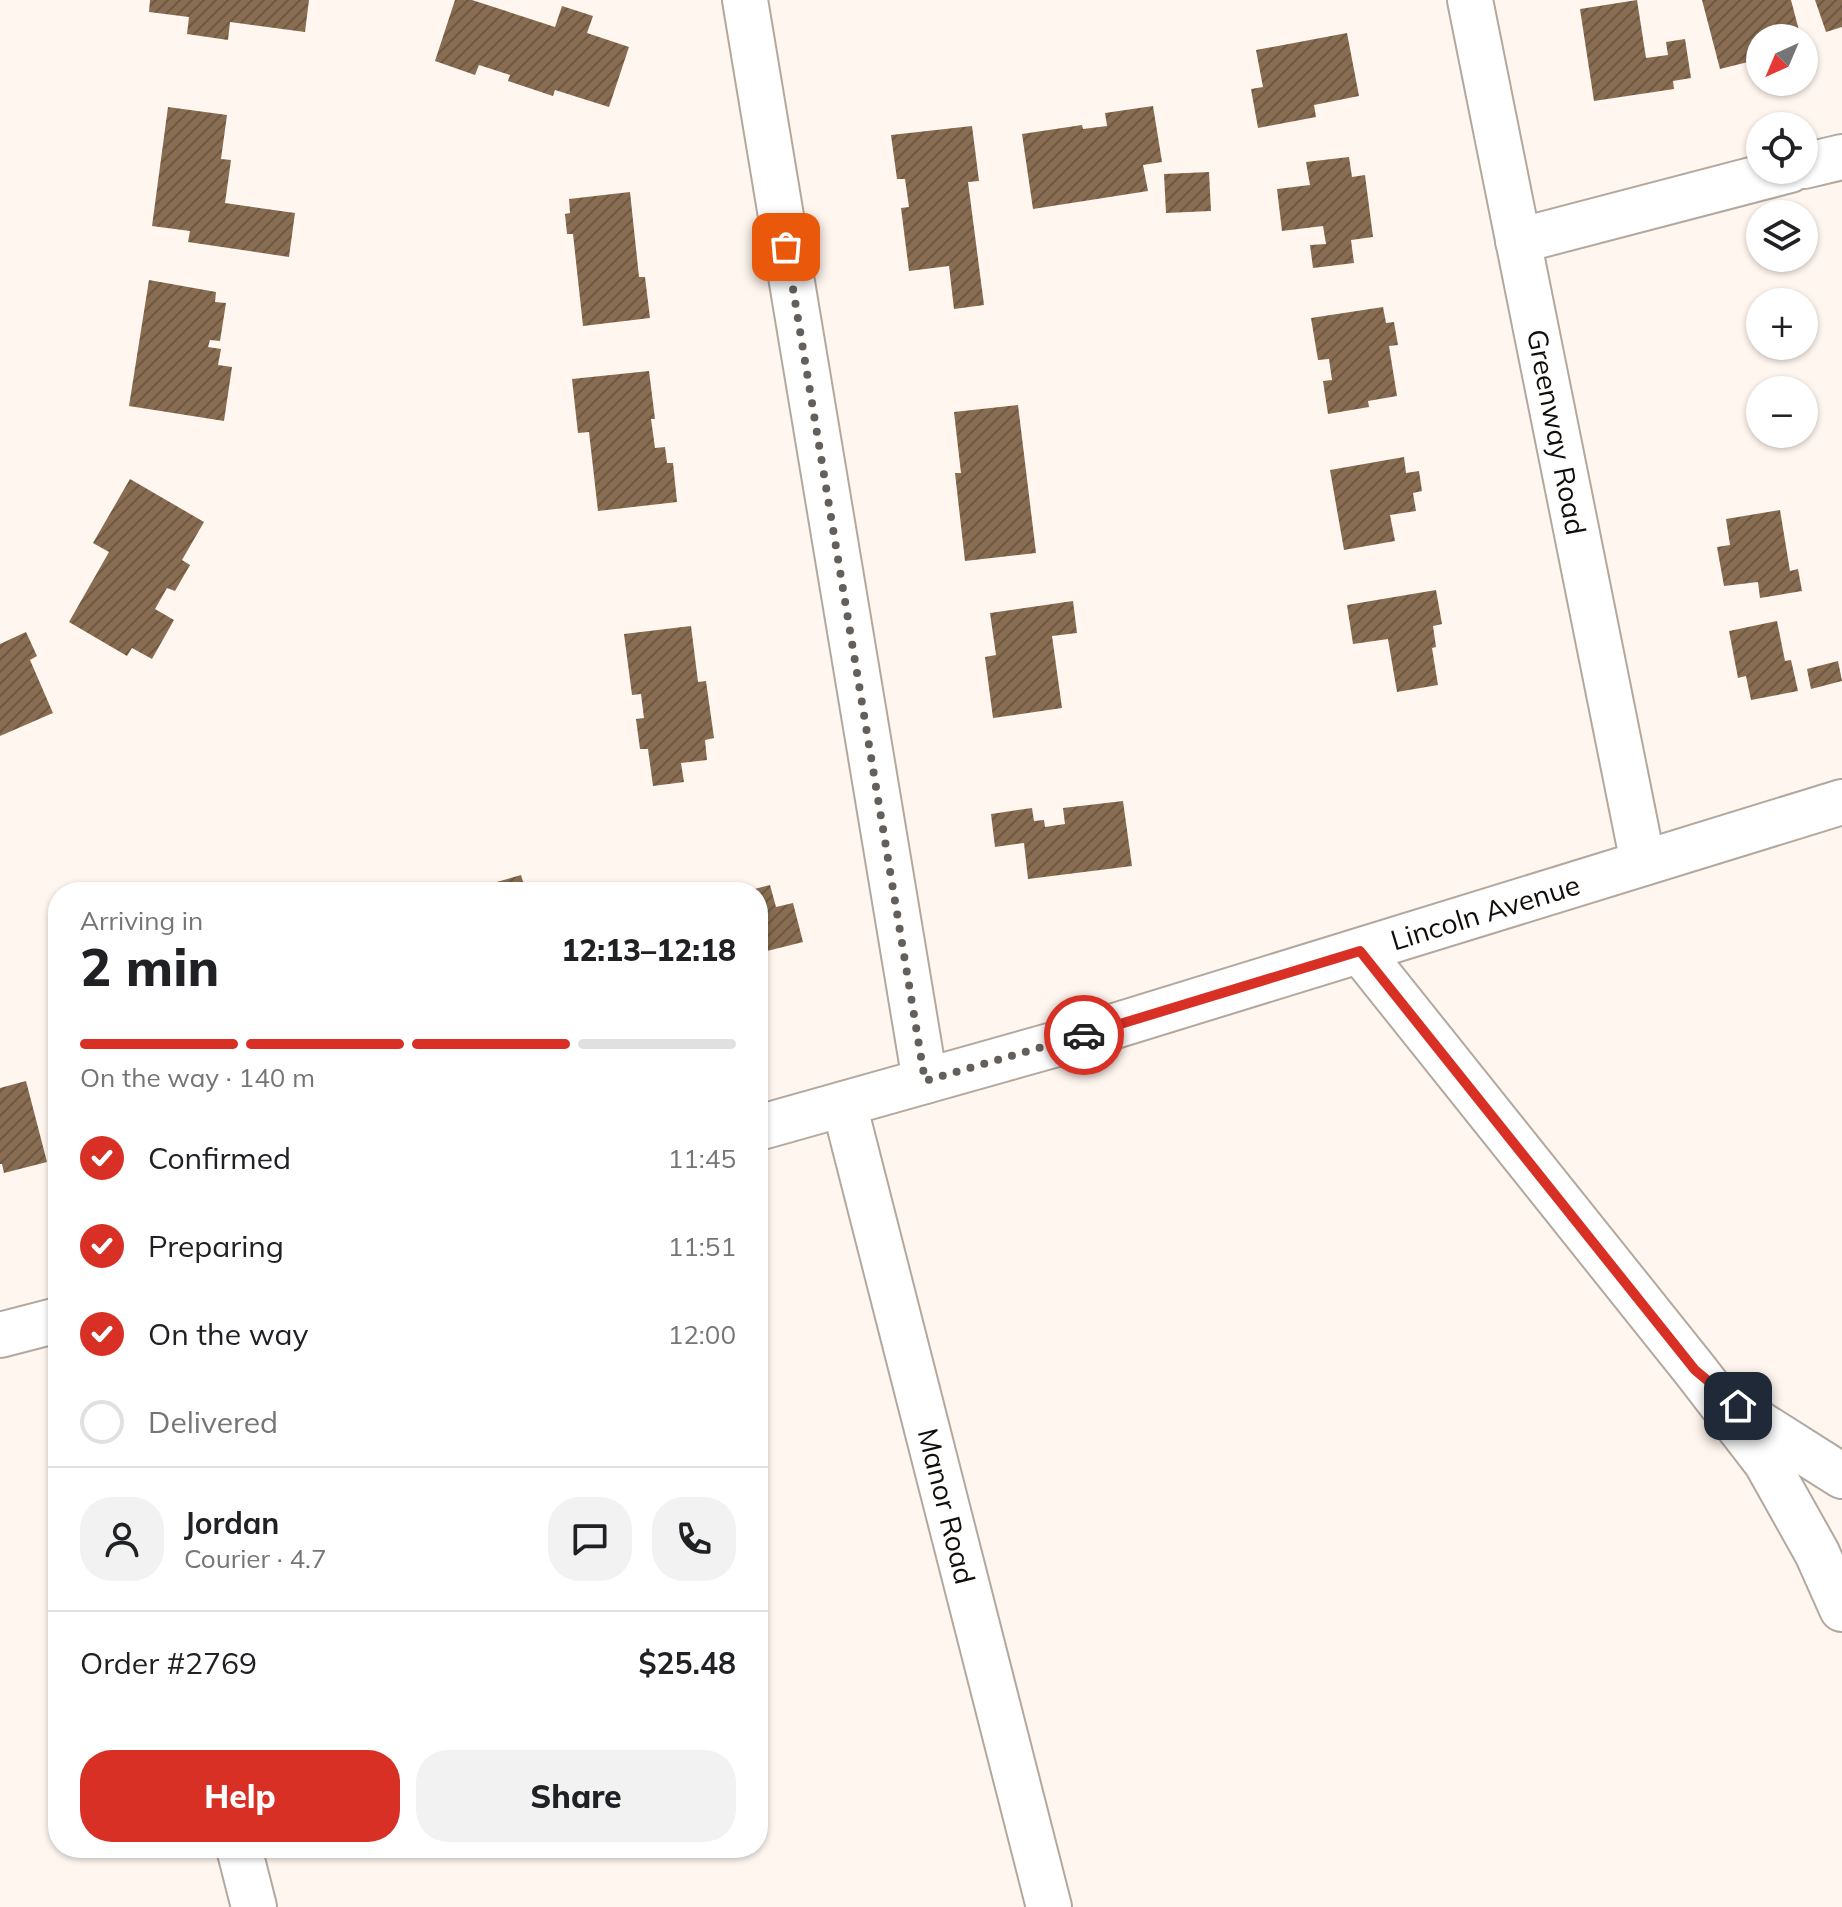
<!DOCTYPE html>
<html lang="en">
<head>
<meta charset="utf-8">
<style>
	body { margin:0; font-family:Mulish,sans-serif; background:#f2f2f2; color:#202124; height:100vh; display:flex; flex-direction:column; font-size:30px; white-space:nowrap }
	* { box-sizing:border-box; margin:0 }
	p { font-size:26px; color:#757577 }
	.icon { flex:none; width:44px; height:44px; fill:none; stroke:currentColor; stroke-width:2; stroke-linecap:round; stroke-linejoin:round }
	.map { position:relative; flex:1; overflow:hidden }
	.side { position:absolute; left:48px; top:882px; width:720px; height:976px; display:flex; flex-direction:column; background:#fff; border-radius:32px; box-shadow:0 2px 6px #0004 }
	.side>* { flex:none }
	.needle { width:52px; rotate:224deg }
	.fabs { position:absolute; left:1746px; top:24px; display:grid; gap:16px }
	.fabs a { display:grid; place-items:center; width:72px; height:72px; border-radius:50%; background:#fff; box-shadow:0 2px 6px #0004; font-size:40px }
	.pin { position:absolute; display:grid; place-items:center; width:68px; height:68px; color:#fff; margin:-34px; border-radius:16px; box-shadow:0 4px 12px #0006 }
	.courier { position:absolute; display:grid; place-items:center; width:80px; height:80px; margin:-40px; border:6px solid #d93025; border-radius:50%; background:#fff; color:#222; box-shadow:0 2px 10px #0007 }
	.head em { font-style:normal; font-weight:800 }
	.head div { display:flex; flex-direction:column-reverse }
	.head { display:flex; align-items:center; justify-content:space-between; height:136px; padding:0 32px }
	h1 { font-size:52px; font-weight:800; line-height:60px }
	.bar { display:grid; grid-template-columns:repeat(4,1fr); gap:12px 8px; align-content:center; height:96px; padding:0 32px }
	.bar i { height:10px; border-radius:6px; background:#e0e0e0 }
	.bar .on { background:#d93025 }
	.bar p { grid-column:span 4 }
	.line { display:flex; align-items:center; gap:20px; padding:0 32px; border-top:2px solid #e0e0e0 }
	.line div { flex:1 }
	.round { display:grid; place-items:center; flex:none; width:84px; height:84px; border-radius:32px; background:#f2f2f2 }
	ol { padding:0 32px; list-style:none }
	li { display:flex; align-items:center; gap:24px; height:88px }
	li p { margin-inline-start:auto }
	li .icon { padding:8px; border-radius:50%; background:#d93025; color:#fff; stroke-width:4 }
	li:last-child { color:#757577 }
	li i { width:44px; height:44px; border:4px solid #e0e0e0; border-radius:50% }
	.primary-button { display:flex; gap:16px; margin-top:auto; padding:16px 32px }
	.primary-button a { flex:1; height:92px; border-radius:32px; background:#d93025; color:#fff; font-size:32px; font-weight:800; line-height:92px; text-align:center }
	.primary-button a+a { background:#f2f2f2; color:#202124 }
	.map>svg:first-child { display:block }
</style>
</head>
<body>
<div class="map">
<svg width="1842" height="1907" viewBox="0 0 1842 1907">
	<defs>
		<pattern id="building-hatch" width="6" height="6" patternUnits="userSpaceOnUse" patternTransform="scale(2)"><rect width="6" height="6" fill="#886d52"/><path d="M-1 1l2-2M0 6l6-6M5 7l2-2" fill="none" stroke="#6e5842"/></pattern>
	</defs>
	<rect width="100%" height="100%" fill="#fff6ef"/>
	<g fill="url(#building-hatch)">
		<path d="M150 0H309L305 32 230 22 228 40 187 34 189 17 149 12Z"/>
		<path d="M455 0H472L555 27 562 6 593 16 587 33 629 47 609 107 555 90 553 96 508 81 510 75 479 65 475 75 435 61Z"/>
		<path d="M1637 0 1646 58 1668 55 1666 42 1685 39 1691 78 1673 81 1674 89 1594 101 1580 9Z"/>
		<path d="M1702 0H1791L1801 38H1760V59L1720 69Z"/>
		<path d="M1815 0H1842V27L1826 32Z"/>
		<path d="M1347 33 1359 96 1314 105 1316 117 1258 128 1251 89 1263 87 1256 50Z"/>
		<path d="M1153 106 1162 162 1143 165 1148 191 1033 209 1022 134 1082 125 1083 129 1107 126 1105 113Z"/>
		<path d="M168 107 227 115 221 159 231 160 225 203 295 213 289 257 188 242 190 231 152 226Z"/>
		<path d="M972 126 979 181 968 182 984 305 954 309 949 266 909 271 901 208 909 207 905 179H897L891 135Z"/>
		<path d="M1349 157 1352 177 1365 175 1373 237 1351 240 1354 263 1313 268 1310 245 1326 244 1323 226 1282 231 1277 189 1310 185 1306 162Z"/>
		<path d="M1209 172 1211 211 1166 213 1164 174Z"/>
		<path d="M630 192 639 277H645L650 318 583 326 573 234H567L565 214 570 213 569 199Z"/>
		<path d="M149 280 216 292 215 302 226 303 220 341 210 340 208 347 221 349 218 365 232 367 224 421 129 406Z"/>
		<path d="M1383 307 1386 323 1394 322 1398 345 1389 346 1397 396 1368 401 1369 407 1328 414 1323 381 1332 380 1329 359 1318 360 1311 318Z"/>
		<path d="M649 371 655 419H651L655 448 665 447 667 463H673L677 502 598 511 589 432 578 433 572 379Z"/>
		<path d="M1018 405 1036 553 965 561 955 473H961L954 412Z"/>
		<path d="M1404 457 1406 473 1419 471 1422 491 1413 493 1416 511 1390 515 1395 541 1344 550 1330 470Z"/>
		<path d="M130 479 204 522 182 560 190 565 175 591 167 588 155 609 174 620 152 659 132 648 127 656 69 622 109 552 93 543Z"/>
		<path d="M1780 510 1790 571 1798 569 1802 591 1760 598 1758 582 1724 586 1717 547 1730 545 1726 519Z"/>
		<path d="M1436 590 1442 624 1433 626 1436 647 1432 648 1438 685 1397 692 1388 639 1353 644 1347 605Z"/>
		<path d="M1073 601 1077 633 1052 636 1062 708 993 718 985 657 996 655 990 613Z"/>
		<path d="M1777 621 1785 661 1791 660 1798 691 1751 700 1746 676 1738 678 1729 631Z"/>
		<path d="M691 626 698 682 706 681 714 738 705 740 707 760 681 763 684 782 653 786 648 749H640L636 719 644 718 641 694 632 695 624 634Z"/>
		<path d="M26 632 37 656 30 660 53 713 0 736V644Z"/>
		<path d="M1838 661 1842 681 1811 689 1807 669Z"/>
		<path d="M1123 801 1132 866 1028 879 1024 843 995 847 991 814 1032 808 1034 821 1044 820 1045 827 1065 824 1063 808Z"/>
		<path d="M521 875 526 892H473L472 889Z"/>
		<path d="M770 885 776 907 793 903 803 942 763 952 768 967 758 970V892L747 891Z"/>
		<path d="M26 1081 47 1162 4 1173 2 1164H0V1088Z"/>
	</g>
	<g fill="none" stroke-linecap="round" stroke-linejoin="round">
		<defs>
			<g id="minor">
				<path d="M745 0 925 1081"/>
				<path d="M1470 0 1643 863"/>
				<path d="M1804 166 1842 157"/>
				<path d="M1518 241 1790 170"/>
				<path d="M1360 951 1695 1370 1766 1462 1817 1553 1842 1609"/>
				<path d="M844 1104 1049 1907"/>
				<path d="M1743 1410 1760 1424 1842 1476"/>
				<path d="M239 1848 254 1907"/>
			</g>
			<g id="secondary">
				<path d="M758 1128 1053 1045 1842 802"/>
				<path d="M0 1335 58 1320"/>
			</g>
		</defs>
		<use href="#minor" stroke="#b2a89f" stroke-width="48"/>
		<use href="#secondary" stroke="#b2a89f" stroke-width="48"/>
		<use href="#minor" stroke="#fff" stroke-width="44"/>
		<use href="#secondary" stroke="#fff" stroke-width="44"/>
	</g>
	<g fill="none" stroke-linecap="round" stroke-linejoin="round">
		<path stroke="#645f5a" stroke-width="8" stroke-dasharray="0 14.4" d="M786 247 925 1081 1084 1035"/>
		<path stroke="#d93025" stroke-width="10" d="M1084 1035 1360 951 1695 1370 1738 1406"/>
	</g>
	<g text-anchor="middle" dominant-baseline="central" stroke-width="8" stroke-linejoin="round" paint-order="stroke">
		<g font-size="28" fill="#110d0a" stroke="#fff">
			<text transform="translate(1557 432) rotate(79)">Greenway Road</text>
			<text transform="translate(1485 912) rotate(-17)">Lincoln Avenue</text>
			<text transform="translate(947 1506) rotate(76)">Manor Road</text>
		</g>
	</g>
</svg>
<div class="fabs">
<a><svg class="needle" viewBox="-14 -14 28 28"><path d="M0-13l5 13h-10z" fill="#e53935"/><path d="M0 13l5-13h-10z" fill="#757577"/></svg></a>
<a><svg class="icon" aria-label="locate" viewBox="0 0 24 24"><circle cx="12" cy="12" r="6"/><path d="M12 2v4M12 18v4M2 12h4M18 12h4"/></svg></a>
<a><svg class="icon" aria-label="layers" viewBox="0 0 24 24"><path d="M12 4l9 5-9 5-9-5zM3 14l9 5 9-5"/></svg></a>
<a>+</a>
<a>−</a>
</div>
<div class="pin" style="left:786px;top:247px;background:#ea580c"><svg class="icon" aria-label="bag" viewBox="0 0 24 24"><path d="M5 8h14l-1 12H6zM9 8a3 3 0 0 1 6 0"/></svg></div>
<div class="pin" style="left:1738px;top:1406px;background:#1f2937"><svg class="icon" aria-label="home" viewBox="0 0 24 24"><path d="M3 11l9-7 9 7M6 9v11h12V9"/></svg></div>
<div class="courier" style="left:1084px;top:1035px"><svg class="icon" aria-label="car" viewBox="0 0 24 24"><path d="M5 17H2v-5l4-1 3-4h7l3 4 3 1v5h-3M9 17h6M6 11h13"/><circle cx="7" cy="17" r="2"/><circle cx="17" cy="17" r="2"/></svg></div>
<section class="side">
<div class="head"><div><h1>2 min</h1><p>Arriving in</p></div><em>12:13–12:18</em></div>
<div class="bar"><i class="on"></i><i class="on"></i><i class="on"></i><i></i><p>On the way · 140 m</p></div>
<ol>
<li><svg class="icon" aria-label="check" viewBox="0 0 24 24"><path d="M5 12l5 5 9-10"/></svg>Confirmed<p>11:45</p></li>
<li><svg class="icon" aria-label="check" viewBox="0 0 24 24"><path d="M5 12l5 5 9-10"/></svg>Preparing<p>11:51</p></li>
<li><svg class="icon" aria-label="check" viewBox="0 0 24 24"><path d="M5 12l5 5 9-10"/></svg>On the way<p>12:00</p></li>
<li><i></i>Delivered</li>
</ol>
<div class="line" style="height:144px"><a class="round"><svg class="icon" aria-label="person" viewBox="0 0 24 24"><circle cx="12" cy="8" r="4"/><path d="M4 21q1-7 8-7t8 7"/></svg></a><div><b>Jordan</b><p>Courier · 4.7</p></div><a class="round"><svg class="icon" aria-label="chat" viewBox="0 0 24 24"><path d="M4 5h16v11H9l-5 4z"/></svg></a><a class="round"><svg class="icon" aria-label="phone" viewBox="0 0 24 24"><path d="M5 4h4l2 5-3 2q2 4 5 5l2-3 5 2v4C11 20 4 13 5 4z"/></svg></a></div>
<div class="line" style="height:104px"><div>Order #2769</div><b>$25.48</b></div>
<div class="primary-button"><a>Help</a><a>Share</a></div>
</section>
</div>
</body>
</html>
